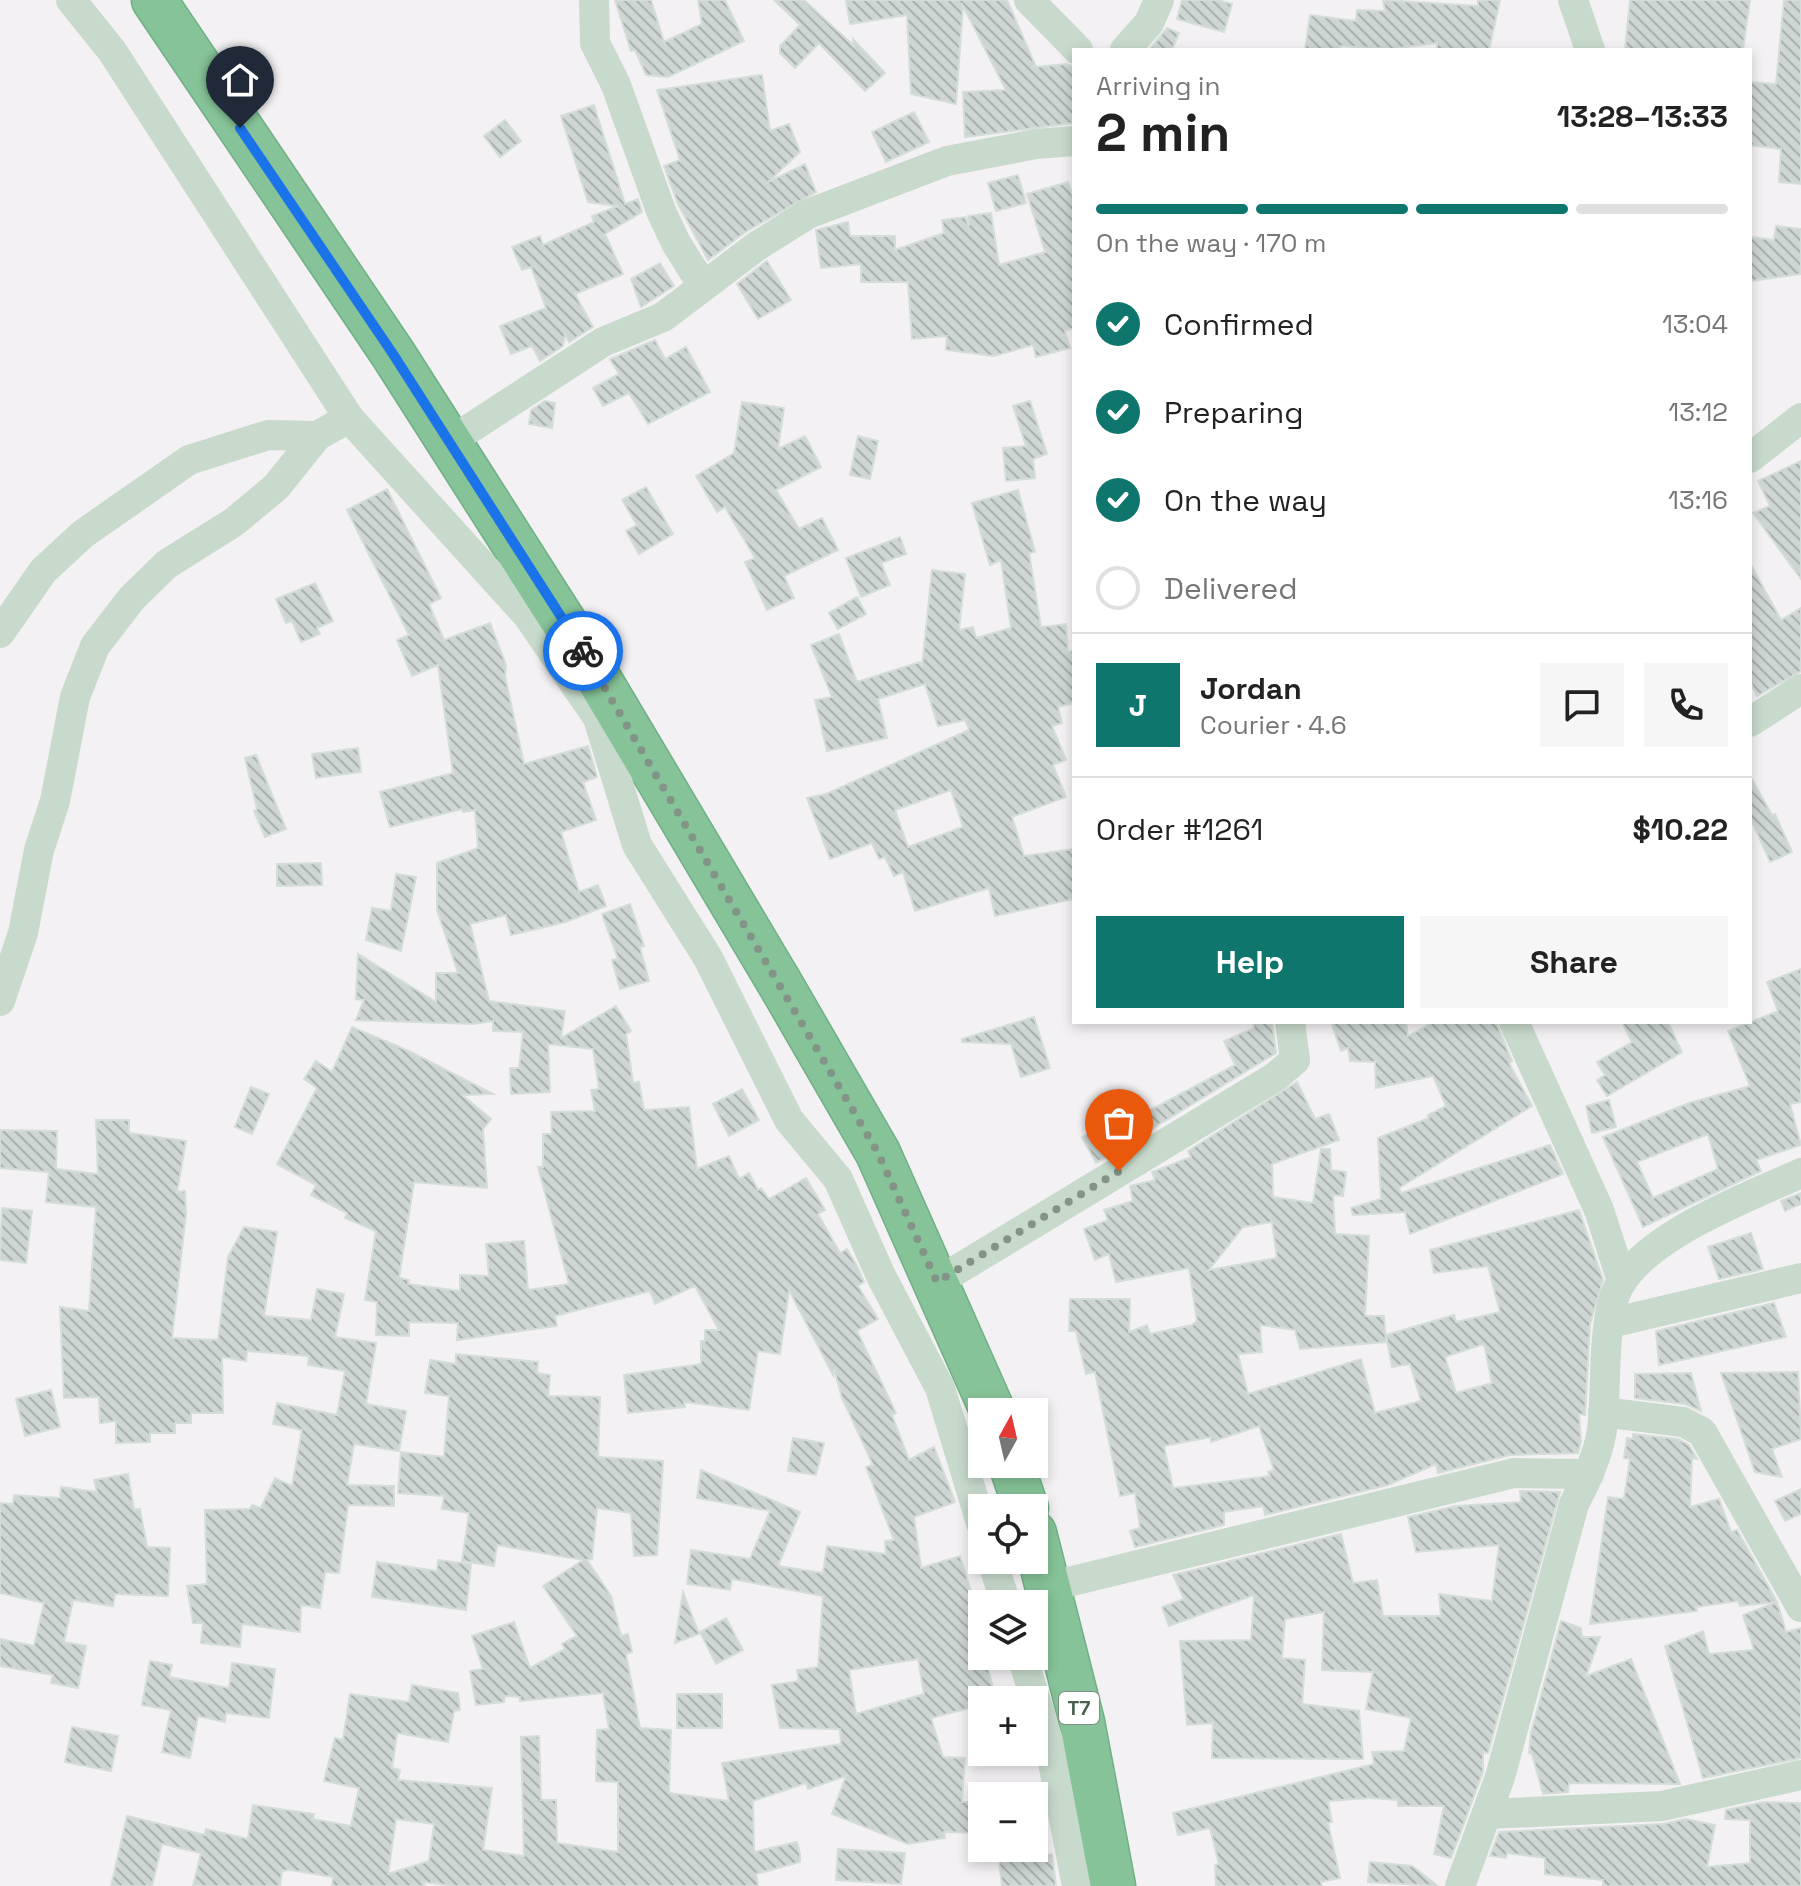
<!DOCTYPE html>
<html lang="en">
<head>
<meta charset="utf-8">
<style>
	body { margin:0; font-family:"Space Grotesk",sans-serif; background:#f6f6f6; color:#222; height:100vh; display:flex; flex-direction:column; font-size:30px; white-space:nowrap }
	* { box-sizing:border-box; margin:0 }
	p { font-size:26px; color:#767676 }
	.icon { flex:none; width:44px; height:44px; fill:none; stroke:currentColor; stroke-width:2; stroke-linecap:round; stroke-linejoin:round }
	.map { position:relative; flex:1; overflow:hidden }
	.drawer { position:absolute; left:1072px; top:48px; width:680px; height:976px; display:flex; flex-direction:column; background:#fff; border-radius:0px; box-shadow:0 4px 12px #0003 }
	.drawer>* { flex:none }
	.needle { width:52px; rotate:8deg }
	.controls { position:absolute; left:968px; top:1398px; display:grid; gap:16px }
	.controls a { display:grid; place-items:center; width:80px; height:80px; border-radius:0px; background:#fff; box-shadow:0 4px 12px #0003; font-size:40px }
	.pin { position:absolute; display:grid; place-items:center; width:68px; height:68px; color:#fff; margin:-82px -34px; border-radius:50% 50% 50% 0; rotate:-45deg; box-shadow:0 0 8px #0007 }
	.pin .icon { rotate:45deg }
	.courier { position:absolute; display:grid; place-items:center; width:80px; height:80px; margin:-40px; border:6px solid #1a73e8; border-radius:50%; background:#fff; color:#222; box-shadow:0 2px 10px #0007 }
	.overview em { font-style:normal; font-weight:800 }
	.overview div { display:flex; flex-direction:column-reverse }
	.overview { display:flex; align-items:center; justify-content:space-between; height:136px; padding:0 24px }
	h1 { font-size:52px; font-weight:800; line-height:60px }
	.bar { display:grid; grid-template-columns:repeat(4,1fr); gap:12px 8px; align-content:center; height:96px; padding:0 24px }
	.bar i { height:10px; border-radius:6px; background:#e0e0e0 }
	.bar .current { background:#0f766e }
	.bar p { grid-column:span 4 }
	.line { display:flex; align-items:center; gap:20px; padding:0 24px; border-top:2px solid #e0e0e0 }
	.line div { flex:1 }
	.round { display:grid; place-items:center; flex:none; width:84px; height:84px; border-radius:0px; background:#f6f6f6 }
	ol { padding:0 24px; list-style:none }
	li { display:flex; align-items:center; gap:24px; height:88px }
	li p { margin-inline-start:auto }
	li .icon { padding:8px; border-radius:50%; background:#0f766e; color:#fff; stroke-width:4 }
	li:last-child { color:#767676 }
	li i { width:44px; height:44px; border:4px solid #e0e0e0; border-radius:50% }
	.button { display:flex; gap:16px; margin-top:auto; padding:16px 24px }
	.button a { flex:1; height:92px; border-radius:0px; background:#0f766e; color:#fff; font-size:32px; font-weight:800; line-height:92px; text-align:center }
	.button a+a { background:#f6f6f6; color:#222 }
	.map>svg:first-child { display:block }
</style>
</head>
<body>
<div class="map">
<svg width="1801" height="1886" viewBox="0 0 1801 1886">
	<defs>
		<pattern id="building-back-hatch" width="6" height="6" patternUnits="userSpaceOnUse" patternTransform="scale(2)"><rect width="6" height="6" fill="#cdd6d2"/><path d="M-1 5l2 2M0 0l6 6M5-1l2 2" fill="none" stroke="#a8b1ad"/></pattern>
	</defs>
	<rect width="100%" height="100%" fill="#f3f1f4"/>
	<g fill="url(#building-back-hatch)" stroke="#d5ddd9" stroke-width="2" fill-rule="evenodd">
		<path d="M615 0H651L664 42 702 24 698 0H725L744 41 668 77 646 75 635 50 631 51Z"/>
		<path d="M774 0H804L854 46 853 39 885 73 865 91 819 43 795 68 780 53V46L800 25Z"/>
		<path d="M846 0H1007L1036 67 1066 64 1074 67V123L965 137 963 92 1006 90 963 6 956 104 911 94 907 15 850 24Z"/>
		<path d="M1182 0H1218L1232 4 1224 32 1177 19Z"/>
		<path d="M1383 0 1478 6V0H1500L1489 50 1437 49V43L1391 49 1341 46 1340 50H1305L1310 15 1356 21 1357 10 1385 11Z"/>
		<path d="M1630 0H1750L1743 50H1625Z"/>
		<path d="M1784 0H1801V184L1779 182 1781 149 1750 145V82L1776 84Z"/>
		<path d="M1167 28 1179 33 1172 50H1149Z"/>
		<path d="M762 75 770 131 789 124 800 152 768 182 805 164 816 192 747 231 708 260 678 204 664 166 680 160 657 90Z"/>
		<path d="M594 105 625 204 638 199 642 212 605 234 623 274 575 294 593 327 569 342 565 334 563 346 540 361 532 346 511 354 500 326 546 308 531 267 522 270 512 247 540 236 543 245 594 222 592 216 618 206 588 202 561 116Z"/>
		<path d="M914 112 929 142 886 162 872 132Z"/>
		<path d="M505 120 521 141 500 157 484 136Z"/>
		<path d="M1018 175 1026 203 996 211 988 183Z"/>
		<path d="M1068 182 1074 200V328L1065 331 1070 348 1036 357 1033 345 994 356 946 350 947 336 912 339 908 282H861V264L821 268 816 230 848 222 850 236H895V250L944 233 942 220 965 217 969 226 968 216 991 213 999 265 1045 252 1027 194Z"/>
		<path d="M1776 226 1801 229V274L1750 281V237L1774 240Z"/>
		<path d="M767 261 791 300 758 319 737 284Z"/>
		<path d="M660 263 674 286 641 307 631 279Z"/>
		<path d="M655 340 665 359 686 347 710 392 648 424 629 393 603 406 593 388 619 374 610 359Z"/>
		<path d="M545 401 555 403 552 428 529 424 531 410Z"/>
		<path d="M1030 401 1047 454 1033 459 1035 478 1006 481 1003 448 1026 446 1013 406Z"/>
		<path d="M742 402 784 408 778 449 805 436 821 467 776 490 799 529 822 518 838 550 784 576 794 598 767 610 745 562 755 558 725 507 717 512 696 476 734 453Z"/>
		<path d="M858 436 878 441 870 479 850 475Z"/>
		<path d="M1801 461V579L1753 513 1770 506 1758 481Z"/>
		<path d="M646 487 673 534 639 554 626 531 637 525 622 500Z"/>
		<path d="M387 489 441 598 429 604 444 640 490 623 506 665 505 676 524 764 588 746 597 777 583 782 596 820 561 832 579 892 598 885 606 906 566 922 511 935 506 915 470 924 489 1001 565 1011 561 1038 616 1006 631 1031 626 1034 633 1083 639 1082 644 1110 689 1107 697 1169 729 1156 739 1179 749 1173 758 1190 761 1188 769 1199 806 1178 825 1210 818 1214 840 1253 847 1249 857 1266 864 1282 858 1286 878 1319 857 1331 896 1413 892 1415 909 1460 934 1447 955 1502 914 1517 921 1568 960 1556 974 1600 982 1597V1656H985L996 1700H982V1705L931 1718 943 1757 965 1758 962 1802H982V1833L944 1832 945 1838 908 1844 832 1814 846 1776 808 1789 806 1783 753 1801 754 1852 797 1842 800 1854V1862L756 1874 758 1886H455L423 1882 425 1886H332L333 1877 290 1870 282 1871 280 1886H193L201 1853 162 1844 152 1886H111L127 1816 205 1835 206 1829 248 1839 253 1805 314 1814 313 1819 351 1826 359 1788 324 1781 335 1738 343 1740 350 1694 409 1702 412 1685 458 1693 460 1710 454 1711 448 1742 397 1733 392 1768 400 1770 398 1780 492 1788 483 1850 524 1856 521 1737 539 1736 541 1800H556L557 1843 618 1852V1782L596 1781 597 1730 609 1729 603 1693 520 1701V1697L505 1696 504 1702 476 1705 470 1671 483 1669 472 1636 514 1622 530 1668 565 1649 562 1644 577 1636 543 1586 583 1560 497 1545 494 1566 462 1561 469 1513 442 1509 444 1496 398 1493 401 1452 444 1457 449 1396 425 1393 430 1360 456 1364V1354L538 1362 537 1373 550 1375 548 1396 600 1397 598 1457 663 1461 657 1555 634 1556 631 1513 597 1508 592 1559 587 1560 611 1596 621 1636 628 1634 632 1652 626 1654 640 1728 671 1730 669 1793 729 1801 722 1763 841 1744 840 1729 780 1728 772 1685 799 1681 797 1670 818 1667 823 1596 732 1579 730 1590 687 1584 691 1550 750 1559 770 1511 697 1498 701 1470 800 1512 778 1566 823 1573 827 1546 886 1554 885 1541 894 1540 866 1467 873 1465 842 1398 834 1369 833 1375 789 1290 780 1354 758 1351 749 1410 684 1402 685 1407 628 1413 624 1375 701 1364V1341H705V1330H719L695 1286 655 1304 650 1291 555 1316 557 1326 457 1340 458 1323 409 1322V1336L376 1335 377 1302 365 1300 376 1231 345 1218 347 1213 311 1195 316 1185 277 1164 317 1088 304 1079 316 1061 332 1072 352 1027 409 1051 493 1094 462 1095 491 1119 483 1129 487 1188 414 1182 399 1278 409 1280 408 1284 460 1291V1275L489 1276 486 1244 524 1241 528 1290 569 1284 538 1167H543V1134H552L551 1112 595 1111 591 1090 599 1089 593 1049 548 1044 550 1092 511 1094 510 1068H519L523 1032 493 1031V1021L473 1024 356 1020 364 1000 356 999 358 954 436 1002V973H458L437 910V863L478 848 475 810 463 812 462 809 390 827 380 792 453 773 438 665 412 676 397 640 409 635 347 510ZM918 1659 924 1694 856 1714 849 1670ZM396 1819 434 1824 429 1861 388 1874Z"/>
		<path d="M1018 490 1035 552 1029 553 1041 627 1066 624 1068 652 1074 650V703L1058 707 1062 723 1052 726 1066 760 1053 765 1066 797 1012 817 1024 856 1074 849V899L995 916 989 888 915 911 903 872 894 876 885 857 879 859 872 843 830 859 807 798 826 794 969 730 965 720 938 726 925 684 878 699 887 738 827 751 815 700 832 697 811 645 839 634 857 682 920 662 922 667 932 570 965 574 959 630 973 627 976 638 1011 628 1001 560 990 565 972 503ZM951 790 963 827 908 847 895 810Z"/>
		<path d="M900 537 906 554 881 563 890 585 861 597 846 558Z"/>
		<path d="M1750 563 1781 620 1801 608V671L1757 696 1750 681Z"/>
		<path d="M315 583 333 621 317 628 320 634 301 642 292 621 286 623 276 599Z"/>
		<path d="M857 597 866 614 838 629 829 613Z"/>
		<path d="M358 748 361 772 316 778 312 754Z"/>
		<path d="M256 755 286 829 265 837 254 811 257 809 245 758Z"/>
		<path d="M1750 776 1772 815 1775 814 1792 852 1770 862 1750 817Z"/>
		<path d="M321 863 322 885 277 886V864Z"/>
		<path d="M396 874 416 877 401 951 366 940 372 908 391 911Z"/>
		<path d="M630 904 644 946 640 947 649 981 620 989 612 960 618 959 602 914Z"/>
		<path d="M1801 969V1102L1790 1104 1801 1145 1756 1160 1761 1171 1643 1227 1603 1137 1689 1103 1750 1086 1728 1031 1778 1011 1767 982ZM1708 1134 1718 1169 1653 1198 1637 1162Z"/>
		<path d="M1034 1017 1050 1068 1021 1077 1011 1044 962 1042V1039Z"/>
		<path d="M1253 1022H1272L1276 1053 1096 1163 1082 1137 1125 1113 1130 1121 1235 1065 1224 1041 1254 1028Z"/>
		<path d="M1331 1022H1406L1408 1036 1434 1022H1496L1512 1061 1509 1063 1532 1106 1399 1188 1401 1193 1550 1145 1563 1174 1410 1234 1405 1212 1353 1215 1351 1208 1381 1199 1378 1138 1429 1118 1428 1115 1446 1106 1433 1076 1376 1088 1375 1062 1350 1061 1348 1048 1341 1051Z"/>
		<path d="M1622 1022H1668L1682 1052 1607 1096 1597 1080 1605 1075 1597 1062 1632 1042Z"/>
		<path d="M1297 1082 1315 1119 1329 1114 1339 1140 1272 1164 1273 1197 1313 1203 1321 1149H1330L1331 1170 1346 1172 1343 1196 1333 1195 1335 1234 1369 1236 1365 1316H1384L1386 1342 1300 1349 1295 1330 1260 1325 1262 1352 1238 1354 1248 1394 1361 1359 1375 1413 1421 1401 1410 1364 1392 1367 1386 1335 1454 1315 1456 1322 1500 1312 1488 1266 1434 1273 1430 1250 1579 1210 1603 1280 1590 1324 1585 1415 1579 1414 1581 1441 1578 1453 1510 1455 1438 1473 1436 1464 1388 1485 1265 1515 1263 1506 1224 1512V1525L1135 1547 1130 1531 1140 1528 1135 1493 1120 1496 1095 1372 1086 1374 1076 1331H1069L1070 1299H1130L1129 1332 1147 1325 1150 1334 1192 1325 1197 1321 1189 1268 1116 1282 1109 1254 1095 1260 1084 1229 1108 1220 1104 1210 1133 1201 1130 1186 1155 1180 1152 1172 1191 1157 1188 1151ZM1272 1222 1277 1258 1209 1270 1243 1227ZM1484 1344 1492 1383 1456 1393 1445 1357ZM1259 1426 1274 1470 1268 1472 1270 1476 1173 1488 1164 1446 1211 1437V1442Z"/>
		<path d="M251 1087 269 1094 252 1134 235 1127Z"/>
		<path d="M742 1089 759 1120 729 1136 713 1104Z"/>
		<path d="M1609 1100 1616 1127 1592 1133 1586 1106Z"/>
		<path d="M96 1120H129V1133L186 1141 177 1192 185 1191 186 1213 172 1338 218 1340 228 1257 244 1227 277 1232 264 1316 311 1320 317 1289 344 1294 335 1337 376 1343 366 1404 406 1411 399 1451 354 1444 347 1485 394 1486V1506L348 1505 339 1573 325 1572 320 1608 301 1605 300 1632 242 1624 240 1647 201 1643 203 1623H193L187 1586 207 1584 205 1510 250 1509 252 1505 261 1508 275 1478 292 1486 302 1430 273 1424 277 1403 337 1415 345 1371 308 1365 309 1356 247 1351 246 1361 222 1357 223 1413H191V1423H175V1433H150V1442L116 1443V1421L100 1423 99 1397 64 1398 60 1307 89 1311 96 1207 46 1202 49 1172 0 1168V1130L57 1131 56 1169 98 1174Z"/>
		<path d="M1801 1193V1204L1785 1211 1781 1201Z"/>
		<path d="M2 1208 32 1211 26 1263 0 1260Z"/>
		<path d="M1751 1233 1763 1269 1719 1279 1708 1247Z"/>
		<path d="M1774 1303 1786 1337 1659 1365 1656 1331Z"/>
		<path d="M1798 1372 1801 1439 1772 1449 1782 1477 1755 1472 1721 1373Z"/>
		<path d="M1691 1373 1701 1411 1685 1404 1635 1398V1374Z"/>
		<path d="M51 1390 60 1427 25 1436 16 1399Z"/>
		<path d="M1633 1434 1678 1439 1689 1445 1697 1459 1692 1458 1690 1507 1719 1499 1731 1532 1737 1530 1777 1602 1740 1606 1738 1601 1696 1607 1697 1611 1590 1624 1608 1497 1624 1499 1630 1459 1624 1458 1627 1438 1633 1439Z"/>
		<path d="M793 1438 824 1443 816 1475 788 1471Z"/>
		<path d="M128 1474 134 1510 140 1509 147 1547 170 1548 168 1596 115 1594 113 1606 73 1600 64 1642 86 1646 78 1688 51 1683 53 1675 0 1666V1639L34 1646 44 1603 0 1593V1503L13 1504 14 1495 60 1498 61 1487 97 1492 94 1480Z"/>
		<path d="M1801 1489V1514L1785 1521 1775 1501Z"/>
		<path d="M1520 1491 1560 1492 1488 1753 1483 1752V1772L1451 1858 1434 1854 1444 1806H1398V1800L1370 1798 1328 1801 1332 1822 1328 1823 1340 1878 1321 1882 1322 1886H1216L1215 1865 1219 1864 1210 1828 1178 1835 1173 1813 1374 1764 1372 1752 1404 1751 1411 1718 1366 1709 1373 1672 1322 1670 1324 1612 1285 1619 1282 1658 1305 1660 1302 1704 1359 1711 1363 1759 1212 1758 1213 1723 1187 1725 1180 1641 1251 1640 1254 1595 1169 1626 1162 1607 1184 1599 1173 1575 1341 1534 1353 1583 1377 1580 1383 1616H1441L1439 1594 1492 1601 1499 1545 1416 1552 1408 1517 1456 1506 1521 1502Z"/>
		<path d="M438 1560 471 1564 466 1610 372 1597 377 1562 437 1571Z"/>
		<path d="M683 1592 699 1634 675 1643Z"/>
		<path d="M1777 1602 1786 1632 1801 1628V1758L1703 1778 1665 1646 1703 1631 1709 1654 1754 1650 1743 1615Z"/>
		<path d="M726 1618 743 1650 716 1664 700 1632Z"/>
		<path d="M1561 1621 1581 1628 1582 1637H1600L1586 1676 1631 1659 1680 1784 1569 1783 1568 1792 1543 1794 1532 1754 1529 1753 1531 1733Z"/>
		<path d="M150 1661 172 1665 169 1677 229 1688 232 1663 275 1669 269 1718 226 1713 225 1722 198 1716 190 1758 162 1752 171 1710 142 1705Z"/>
		<rect x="677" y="1694" width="45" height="34"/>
		<path d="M72 1727 118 1736 111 1771 65 1762Z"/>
		<path d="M1763 1802 1801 1803V1886H1603V1880L1545 1874V1858L1507 1853 1506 1858 1490 1856 1499 1832 1663 1824 1685 1819 1715 1825 1707 1867 1750 1863V1820L1725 1819 1726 1810Z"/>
		<path d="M838 1849 905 1853 901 1884 836 1880Z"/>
		<path d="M1052 1854 1056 1886H1002L999 1861Z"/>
		<path d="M1370 1862 1412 1866 1438 1886 1368 1882Z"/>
	</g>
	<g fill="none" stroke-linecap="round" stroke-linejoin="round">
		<defs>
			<g id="highway">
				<path d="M154 0 393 354 581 649 782 987 878 1153 993 1412"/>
				<path d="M1011 1464 1026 1508"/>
				<path d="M1034 1533 1082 1722 1113 1886"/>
			</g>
		</defs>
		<use href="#highway" stroke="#71af84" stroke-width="47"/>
		<g stroke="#c7dacb" stroke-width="30">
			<path d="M71 0 112 51 349 418 528 616 598 718 637 845 708 958 789 1120 838 1179 881 1276 940 1388 982 1526"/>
			<path d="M594 0 595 43 616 85 661 211 676 243 703 286"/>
			<path d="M1029 0 1078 50"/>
			<path d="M1573 0 1590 50"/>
			<path d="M1125 50 1149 23 1159 0"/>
			<path d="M449 442 603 342 663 317 757 246 808 214 947 161 1036 144 1074 141"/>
			<path d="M1750 458 1801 418"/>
			<path d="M0 633 43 571 83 534 189 460 268 435 317 436"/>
			<path d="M1750 722 1801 689"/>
			<path d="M0 1001 23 933 39 850 55 801 75 697 95 646 132 598 167 564 234 522 276 487 317 436 349 418"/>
			<path d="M1514 1022 1599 1210 1622 1281"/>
			<path d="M937 1282 1275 1077 1295 1060 1290 1022"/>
			<path d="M1611 1323 1801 1278"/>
			<path d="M1603 1412 1683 1422 1702 1432 1801 1607"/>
			<path d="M992 1560 1006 1604"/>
			<path d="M1048 1587 1514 1473 1589 1474"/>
			<path d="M1022 1656 1050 1747 1077 1886"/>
			<path d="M1489 1814 1662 1806 1801 1775"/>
			<path d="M1460 1886 1500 1777 1574 1504C1586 1481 1598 1456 1602 1430 1607 1389 1602 1333 1615 1295 1636 1238 1749 1197 1801 1173"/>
		</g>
		<use href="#highway" stroke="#86c398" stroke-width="44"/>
	</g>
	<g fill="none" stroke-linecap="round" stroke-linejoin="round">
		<path stroke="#839388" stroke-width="8" stroke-dasharray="0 14.4" d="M583 651 878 1153 937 1282 1119 1171"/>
		<path stroke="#1a73e8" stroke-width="10" d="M240 128 393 354 583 651"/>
	</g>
	<g text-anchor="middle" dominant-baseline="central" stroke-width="7" stroke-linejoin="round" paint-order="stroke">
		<rect fill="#fff" stroke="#7e9083" stroke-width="2" x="1059" y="1692" width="40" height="32" rx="6"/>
		<g font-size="20" font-weight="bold" fill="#47614e">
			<text x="1079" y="1708">T7</text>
		</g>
	</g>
</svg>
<div class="controls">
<a><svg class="needle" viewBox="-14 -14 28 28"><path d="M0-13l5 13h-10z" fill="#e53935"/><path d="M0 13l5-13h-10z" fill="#767676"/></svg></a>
<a><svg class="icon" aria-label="locate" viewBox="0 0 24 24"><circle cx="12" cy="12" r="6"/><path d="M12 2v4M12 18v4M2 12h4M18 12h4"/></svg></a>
<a><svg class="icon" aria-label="layers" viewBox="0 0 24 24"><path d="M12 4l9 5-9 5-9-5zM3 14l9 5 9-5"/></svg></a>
<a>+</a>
<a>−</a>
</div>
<div class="pin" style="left:1119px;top:1171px;background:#ea580c"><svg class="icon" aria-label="bag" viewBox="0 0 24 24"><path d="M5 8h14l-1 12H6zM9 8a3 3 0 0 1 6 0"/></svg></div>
<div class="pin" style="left:240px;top:128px;background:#1f2937"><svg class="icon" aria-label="home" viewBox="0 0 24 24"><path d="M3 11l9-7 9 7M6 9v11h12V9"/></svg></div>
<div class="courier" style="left:583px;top:651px"><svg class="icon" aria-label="bike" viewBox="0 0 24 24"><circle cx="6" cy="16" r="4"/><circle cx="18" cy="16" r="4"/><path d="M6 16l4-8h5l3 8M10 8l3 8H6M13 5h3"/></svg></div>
<section class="drawer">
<div class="overview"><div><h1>2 min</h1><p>Arriving in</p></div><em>13:28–13:33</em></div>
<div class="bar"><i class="current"></i><i class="current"></i><i class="current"></i><i></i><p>On the way · 170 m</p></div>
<ol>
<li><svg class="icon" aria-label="check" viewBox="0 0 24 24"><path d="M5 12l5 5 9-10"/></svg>Confirmed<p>13:04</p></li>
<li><svg class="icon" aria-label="check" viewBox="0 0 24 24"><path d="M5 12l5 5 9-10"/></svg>Preparing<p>13:12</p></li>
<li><svg class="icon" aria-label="check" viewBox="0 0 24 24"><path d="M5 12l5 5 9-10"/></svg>On the way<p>13:16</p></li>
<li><i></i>Delivered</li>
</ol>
<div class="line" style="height:144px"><b class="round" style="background:#0f766e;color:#fff">J</b><div><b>Jordan</b><p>Courier · 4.6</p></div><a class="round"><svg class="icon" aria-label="chat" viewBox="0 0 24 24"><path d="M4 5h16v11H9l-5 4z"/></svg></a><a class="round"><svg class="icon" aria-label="phone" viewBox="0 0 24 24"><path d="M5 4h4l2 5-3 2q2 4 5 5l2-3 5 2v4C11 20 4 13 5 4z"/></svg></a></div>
<div class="line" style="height:104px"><div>Order #1261</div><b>$10.22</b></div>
<div class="button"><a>Help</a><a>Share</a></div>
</section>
</div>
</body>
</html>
